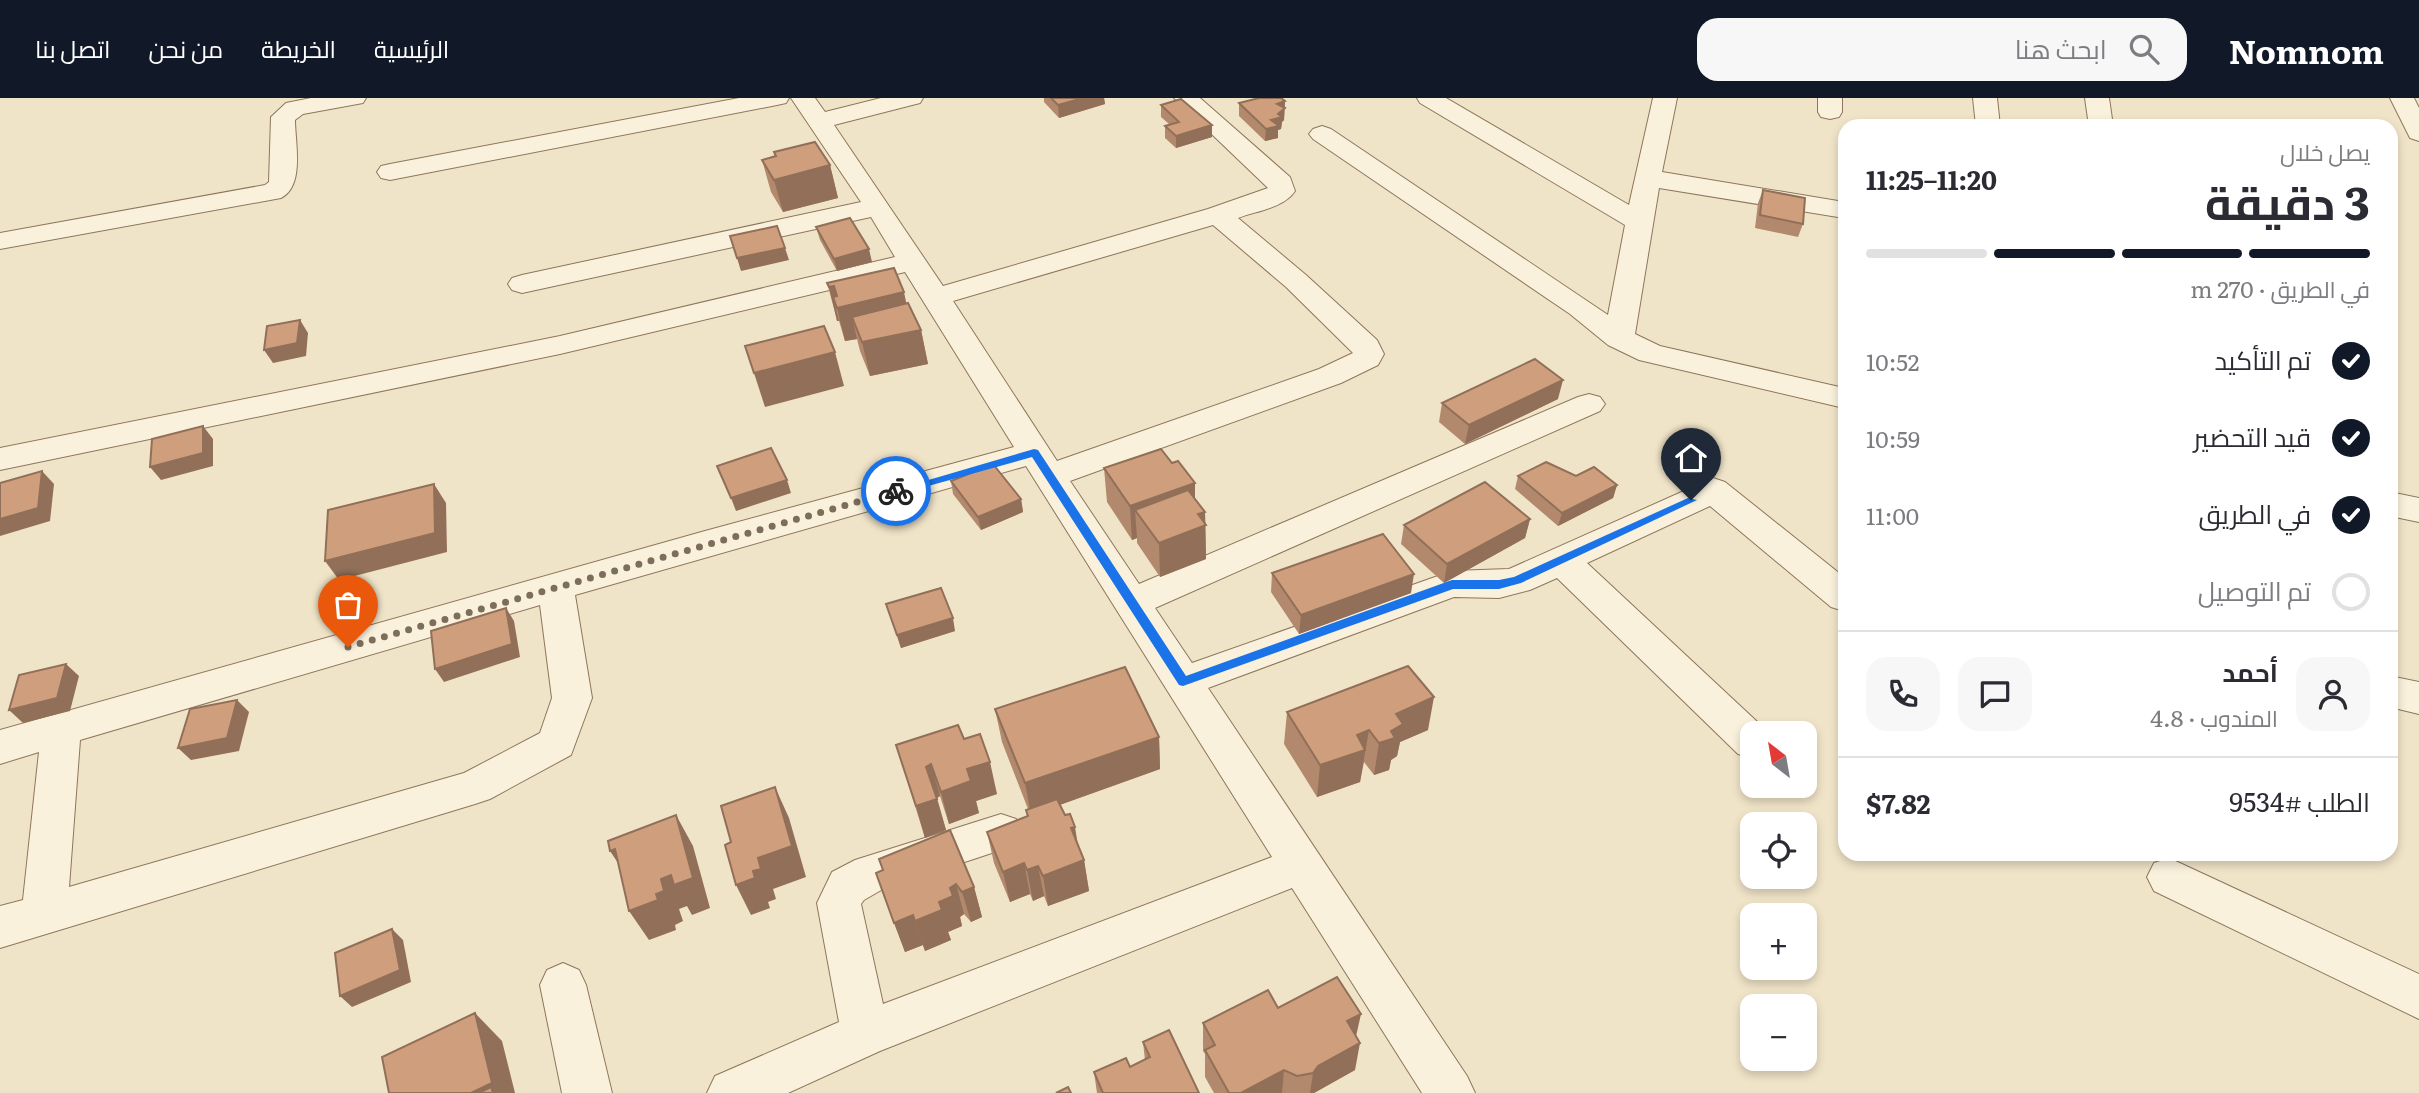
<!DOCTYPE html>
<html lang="ar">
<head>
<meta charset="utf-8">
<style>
	body { margin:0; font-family:Literata,Cairo,serif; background:#f7f7f7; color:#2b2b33; direction:rtl; height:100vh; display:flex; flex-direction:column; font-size:26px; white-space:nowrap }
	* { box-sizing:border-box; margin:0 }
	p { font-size:23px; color:#7c7c81 }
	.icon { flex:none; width:38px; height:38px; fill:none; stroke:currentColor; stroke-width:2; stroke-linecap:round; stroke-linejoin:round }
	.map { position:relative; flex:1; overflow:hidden; direction:ltr }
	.side { position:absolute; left:1838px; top:21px; width:560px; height:742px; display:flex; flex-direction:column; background:#fff; border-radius:21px; box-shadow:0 4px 10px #0003; direction:rtl }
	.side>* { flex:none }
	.needle { width:46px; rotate:329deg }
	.buttons { position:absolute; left:1740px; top:623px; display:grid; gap:14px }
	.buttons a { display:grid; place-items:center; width:77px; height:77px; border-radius:14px; background:#fff; box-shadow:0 4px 10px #0003; font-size:35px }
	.pin { position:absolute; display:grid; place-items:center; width:60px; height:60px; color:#fff; margin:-72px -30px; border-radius:50% 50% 50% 0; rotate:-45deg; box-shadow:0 0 7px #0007 }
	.pin .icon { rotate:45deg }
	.courier { position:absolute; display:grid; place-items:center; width:70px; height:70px; margin:-35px; border:5px solid #1a73e8; border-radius:50%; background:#fff; color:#222; box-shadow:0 2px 9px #0007 }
	.summary em { font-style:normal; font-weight:700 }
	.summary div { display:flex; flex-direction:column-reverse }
	.summary { display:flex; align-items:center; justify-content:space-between; height:119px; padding:0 28px }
	h1 { font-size:46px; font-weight:700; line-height:52px }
	.bar { display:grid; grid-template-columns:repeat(4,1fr); gap:10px 7px; align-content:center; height:84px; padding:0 28px }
	.bar i { height:9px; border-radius:5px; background:#e1e1e2 }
	.bar .selected { background:#111827 }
	.bar p { grid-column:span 4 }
	.line { display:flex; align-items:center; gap:18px; padding:0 28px; border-top:2px solid #e1e1e2 }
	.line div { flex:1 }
	.round { display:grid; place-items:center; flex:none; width:74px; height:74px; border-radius:21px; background:#f7f7f7 }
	ol { padding:0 28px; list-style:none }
	li { display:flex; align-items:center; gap:21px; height:77px }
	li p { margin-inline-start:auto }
	li .icon { padding:7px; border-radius:50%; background:#111827; color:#fff; stroke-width:4 }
	li:last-child { color:#7c7c81 }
	li i { width:38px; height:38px; border:4px solid #e1e1e2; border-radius:50% }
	header { display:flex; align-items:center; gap:42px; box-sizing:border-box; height:98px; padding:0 35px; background:#111827; color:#fff }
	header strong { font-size:33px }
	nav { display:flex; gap:38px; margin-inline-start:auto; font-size:24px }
	.search { width:490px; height:63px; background:#f7f7f7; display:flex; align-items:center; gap:18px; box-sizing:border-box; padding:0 24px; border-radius:21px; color:#7c7c81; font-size:26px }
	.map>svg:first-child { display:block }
</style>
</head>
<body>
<header>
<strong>Nomnom</strong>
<div class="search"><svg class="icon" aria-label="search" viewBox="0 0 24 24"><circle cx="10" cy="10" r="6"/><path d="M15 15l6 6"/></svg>ابحث هنا</div>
<nav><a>الرئيسية</a><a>الخريطة</a><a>من نحن</a><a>اتصل بنا</a></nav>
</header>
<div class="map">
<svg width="2419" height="995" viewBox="0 0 2419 995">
	<rect width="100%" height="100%" fill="#f0e4c8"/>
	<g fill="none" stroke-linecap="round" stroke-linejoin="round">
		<defs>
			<g id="minor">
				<path d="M311 0H366L363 5 303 16 295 22C295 44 305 88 281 100L0 151V135L265 87 269 84 271 19 286 5Z"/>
				<path d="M739 0H789L786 5 777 7 390 82 381 80 377 74 381 68 390 66Z"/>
				<path d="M791 0H815L825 14 881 0H923L920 5 834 27 943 188 1208 111 1268 90 1174 0H1200L1290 79 1295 93C1284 110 1256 113 1238 120L1306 177 1377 242 1384 256 1378 267 1341 285 1070 383 1139 486 1578 299 1589 296 1600 299 1605 306 1600 313 1155 510 1192 565 1452 473 1509 471 1713 380 1725 384 1844 479V513L1831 509 1710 408 1587 465 1766 632 1768 635H1752V660L1738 656 1557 480 1530 492 1499 500 1454 499 1208 590 1467 978 1475 995H1422L1292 790 880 953 788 995H707L715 978 839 924 817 805 832 774 855 762 1001 716 1016 721 1022 734 1016 747 883 791 864 802 861 806 883 906 1272 759 1026 368 575 497 592 600 571 657 490 701 475 706 0 850V808L23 802 39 654 0 666V632L705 433 1014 349 905 174 560 256 0 372V350L560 238 895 159 871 119 522 195 512 192 508 186 512 180 522 177 861 104ZM1213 127 1286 189 1353 255 1319 271 1057 363 953 203ZM540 507 552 600 540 635 464 675 69 789 80 642Z"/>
				<path d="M1417 0H1446L1629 107 1653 0H1677L1662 74 1844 104V120L1659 90 1635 236 1660 248 1844 290V310L1639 262 1608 247 1570 216 1313 41 1309 36 1313 31 1322 28 1331 31 1608 217 1625 127 1420 5Z"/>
				<path d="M1818 0H1842V14L1839 19 1830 21 1821 19 1818 14Z"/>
				<path d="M1973 0H1997L2000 28H1976Z"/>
				<path d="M2085 0H2109L2113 28H2089Z"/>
				<path d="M2390 0H2414L2419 10V43L2410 40Z"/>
				<path d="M2390 394 2419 400V424L2390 418Z"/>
				<path d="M2390 578 2419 584V616L2390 609Z"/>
				<path d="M2169 760 2419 876V921L2154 793 2147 779 2154 765Z"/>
				<path d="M563 865 579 872 586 887 612 995H562L540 887 547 872Z"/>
			</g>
		</defs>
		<use href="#minor" stroke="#8d765c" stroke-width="2"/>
		<use href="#minor" fill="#faf1dc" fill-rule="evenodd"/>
	</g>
	<g fill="#b2896c">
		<path d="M1044 0H1104L1105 6 1059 20 1044 4Z"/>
		<path d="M1285 3 1284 22 1282 24 1281 31 1278 32V40L1265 43 1239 18V5Z"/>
		<path d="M1161 7 1212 39 1176 50 1165 40V28L1169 26 1161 19Z"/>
		<path d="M774 54 830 67 838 100 783 114 771 94 762 62 775 58Z"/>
		<path d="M1763 92 1803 126 1798 139 1755 130 1758 105Z"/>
		<path d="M816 129 872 164 837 173 820 142Z"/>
		<path d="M827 185 906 206 921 232 928 266 870 278 860 253 857 241 845 243 839 223H837L836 218Z"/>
		<path d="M1558 301 1465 346 1439 324 1442 305Z"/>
		<path d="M1172 365 1195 385V400L1205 414 1206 461 1160 479 1137 445V440L1132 442 1107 404 1104 370Z"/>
		<path d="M1518 378H1576L1617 387 1613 400 1558 428 1515 391Z"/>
		<path d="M951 383 1021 401 1023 414 981 432 953 396Z"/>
		<path d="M1530 421 1525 440 1444 485 1401 446 1404 427Z"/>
		<path d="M1272 475 1411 495 1299 536 1271 494Z"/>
		<path d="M886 506 955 533 901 550Z"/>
		<path d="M995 611 1159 639 1160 671 1060 707 1084 762 1089 793 1048 808 1044 798 1033 803 1030 796 1010 804 994 765 987 734 1027 719 1026 712 1028 711 1002 644Z"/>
		<path d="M1287 614 1428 632 1400 644 1397 658 1391 662 1389 672 1374 677 1364 664 1360 684 1317 699 1284 646Z"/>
		<path d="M964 641 997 696 976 703 979 715 949 726 940 698 937 700 946 732 925 740 896 647Z"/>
		<path d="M876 775 974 789 982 819 971 824 964 816 960 819 962 828 948 834 951 842 925 853 923 847 905 854Z"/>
		<path d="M1278 910 1356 939 1355 972 1314 995H1214L1205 979V956L1203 953V925Z"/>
		<path d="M1143 944 1199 995H1097L1094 974 1130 969 1145 962Z"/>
	</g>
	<g fill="#916f58">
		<path d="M1083 0H1104L1105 6 1059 20 1058 7Z"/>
		<path d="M1285 3 1284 22 1282 24 1281 31 1278 32V40L1265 43 1266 31 1271 22 1277 6Z"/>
		<path d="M1212 27V39L1176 50V38Z"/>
		<path d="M830 67 838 100 783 114 774 82Z"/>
		<path d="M785 150 789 162 741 173 737 160Z"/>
		<path d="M869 151 872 164 837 173 834 161Z"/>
		<path d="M834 188 839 209 904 194 911 228 852 219 857 241 845 243 837 210 833 199 839 223H837L829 189Z"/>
		<path d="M300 222 308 235 306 258 273 265 264 252Z"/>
		<path d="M921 232 928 266 870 278 862 244Z"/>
		<path d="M835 254 844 288 765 309 754 275Z"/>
		<path d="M1563 282 1558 301 1465 346 1469 327Z"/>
		<path d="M203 328 213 341V368L161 382 150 369Z"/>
		<path d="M42 373 54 386 50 423 0 438V421Z"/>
		<path d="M787 382 791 395 736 413 731 400Z"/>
		<path d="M1195 385V419L1135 412 1137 440 1132 442 1130 408Z"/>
		<path d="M434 386 446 405 447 454 339 482 325 463Z"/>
		<path d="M1617 387 1613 400 1558 428 1562 415Z"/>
		<path d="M1021 401 1023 414 981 432 978 419Z"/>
		<path d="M1205 414 1206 461 1160 479 1159 445 1198 416Z"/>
		<path d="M1530 421 1525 440 1444 485 1447 466Z"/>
		<path d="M1414 476 1411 495 1299 536 1301 517Z"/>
		<path d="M506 510 514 523 520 559 444 584 435 571Z"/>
		<path d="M953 520 955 533 901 550 897 537Z"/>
		<path d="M66 566 79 578 70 613 23 625 9 612Z"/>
		<path d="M1434 599 1428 632 1400 644 1397 658 1391 662 1389 672 1374 677 1379 645 1391 633 1396 616Z"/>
		<path d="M237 602 249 614 239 653 191 662 178 650Z"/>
		<path d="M1369 632 1360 684 1317 699 1320 667 1357 637Z"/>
		<path d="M1159 639 1160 671 1031 717 1025 685Z"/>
		<path d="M990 664 997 696 976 703 979 715 949 726 941 694 967 671Z"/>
		<path d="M931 666 940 698 935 701 926 669Z"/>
		<path d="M775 689 789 720 806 779 773 791 776 801 768 804 770 810 751 817 736 787 753 773 758 760Z"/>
		<path d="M937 701 946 732 925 740 916 708Z"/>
		<path d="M676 717 693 748 710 810 692 817 687 808 679 811 683 823 675 827 676 832 649 842 629 813 656 796Z"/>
		<path d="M1075 729 1080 760 1071 730Z"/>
		<path d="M615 751 630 783 610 753Z"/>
		<path d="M1084 762 1089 793 1048 808 1043 778Z"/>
		<path d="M1024 765 1030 796 1010 804 1003 774Z"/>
		<path d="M1038 768 1044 798 1033 803 1027 772Z"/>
		<path d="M956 786 964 816 960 819 962 828 948 834 951 842 925 853 915 823 950 790Z"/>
		<path d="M974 789 982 819 971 824 962 794Z"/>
		<path d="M913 817 923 847 905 854 894 825Z"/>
		<path d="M392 831 403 842 411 884 352 909 340 898Z"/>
		<path d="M475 915 502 943 515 995H471Z"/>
		<path d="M1361 916 1355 943 1347 923Z"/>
		<path d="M1360 945 1355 972 1314 995H1310L1313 975 1318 968Z"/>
		<path d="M1284 972 1282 995H1241Z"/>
	</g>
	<g fill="#cf9f7d" stroke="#916f58" stroke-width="2">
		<path d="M1051 0H1083L1058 7Z"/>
		<path d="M1259 0H1281L1285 3 1277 6 1285 10 1278 16 1282 19 1271 22 1279 28 1266 31 1239 5Z"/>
		<path d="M1181 1 1212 27 1176 38 1165 28 1179 24 1161 7Z"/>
		<path d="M815 44 830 67 774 82 762 62 776 58 774 54Z"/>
		<path d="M1763 92 1805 100 1803 126 1760 117Z"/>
		<path d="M850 120 869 151 834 161 816 129Z"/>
		<path d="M777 128 785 150 737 160 730 138Z"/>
		<path d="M894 170 904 194 837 210 833 199 837 198 834 188 829 189 827 185Z"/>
		<path d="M908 205 921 232 862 244 852 219Z"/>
		<path d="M300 222 297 245 264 252 267 228Z"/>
		<path d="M824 228 835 254 754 275 745 248Z"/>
		<path d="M1535 261 1563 282 1469 327 1442 305Z"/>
		<path d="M203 328V355L150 369 152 341Z"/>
		<path d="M771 350 787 382 731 400 717 368Z"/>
		<path d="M1161 351 1172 365 1178 363 1195 385 1130 408 1104 370Z"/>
		<path d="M1546 364 1576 378 1594 369 1617 387 1562 415 1518 378Z"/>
		<path d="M993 366 1021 401 978 419 951 383Z"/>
		<path d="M42 373 38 410 0 421V385Z"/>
		<path d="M1485 384 1530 421 1447 466 1404 427Z"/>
		<path d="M434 386 435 435 325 463 328 412Z"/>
		<path d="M1188 392 1205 414 1198 416 1206 427 1159 445 1135 412Z"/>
		<path d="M1383 436 1414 476 1301 517 1272 475Z"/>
		<path d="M941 490 953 520 897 537 886 506Z"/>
		<path d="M506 510 512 546 435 571 431 533Z"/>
		<path d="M66 566 57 600 9 612 19 577Z"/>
		<path d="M1408 568 1434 599 1396 616 1403 626 1391 633 1395 640 1379 645 1369 632 1357 637 1365 652 1320 667 1287 614Z"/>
		<path d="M1125 569 1159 639 1025 685 995 611Z"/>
		<path d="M237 602 227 640 178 650 190 611Z"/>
		<path d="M958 627 964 641 980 636 990 664 967 671 971 683 941 694 931 666 926 669 937 701 916 708 896 647Z"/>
		<path d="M775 689 792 748 758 760 761 771 753 773 755 780 736 787 725 747 731 744 721 708Z"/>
		<path d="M1057 701 1065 717 1070 716 1075 729 1071 730 1084 762 1043 778 1038 768 1027 772 1024 765 1003 774 987 734 1028 718 1026 712Z"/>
		<path d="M676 717 693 780 674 787 671 777 661 781 664 793 656 796 658 802 629 813 615 751 610 753 608 743Z"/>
		<path d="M950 732 974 789 962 794 956 786 950 790 953 798 939 804 942 812 915 823 913 817 894 825 876 775 883 772 879 761Z"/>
		<path d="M392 831 400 872 340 898 335 855Z"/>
		<path d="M1337 879 1361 916 1347 923 1360 945 1318 968 1313 975 1297 978 1284 972 1241 995H1229L1205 952 1215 947 1203 925 1268 892 1278 910Z"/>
		<path d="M475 915 492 985 471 995H389L382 959Z"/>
		<path d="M1169 932 1199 995H1103L1094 974 1126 960 1130 969 1150 959 1143 944Z"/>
		<path d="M491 989 493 995H479Z"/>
		<path d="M1068 989 1071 995H1056Z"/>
	</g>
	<path fill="#1a73e8" d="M1034 351 1038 352 1186 578 1452 482H1499L1514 479 1688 400 1697 402 1521 485 1499 491H1453L1183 588 1179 587 1032 359 896 397 891 393Z"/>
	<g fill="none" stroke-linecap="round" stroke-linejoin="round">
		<path stroke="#7c6e5b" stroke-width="7" stroke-dasharray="0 12.6" d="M348 549 896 393"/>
	</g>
</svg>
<div class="buttons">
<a><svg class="needle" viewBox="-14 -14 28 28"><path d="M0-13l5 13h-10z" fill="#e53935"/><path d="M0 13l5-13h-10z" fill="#7c7c81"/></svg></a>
<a><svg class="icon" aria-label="locate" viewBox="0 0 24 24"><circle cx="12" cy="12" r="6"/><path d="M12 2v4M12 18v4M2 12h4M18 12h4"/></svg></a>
<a>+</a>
<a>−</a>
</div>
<div class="pin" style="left:348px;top:549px;background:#ea580c"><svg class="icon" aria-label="bag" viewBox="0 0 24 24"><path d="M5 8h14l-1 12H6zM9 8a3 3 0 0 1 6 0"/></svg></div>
<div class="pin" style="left:1691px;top:402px;background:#1f2937"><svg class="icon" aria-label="home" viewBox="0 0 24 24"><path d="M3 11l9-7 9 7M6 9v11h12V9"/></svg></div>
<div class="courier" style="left:896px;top:393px"><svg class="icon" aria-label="bike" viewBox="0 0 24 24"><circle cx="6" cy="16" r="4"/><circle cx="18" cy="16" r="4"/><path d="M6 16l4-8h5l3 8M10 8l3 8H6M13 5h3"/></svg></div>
<section class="side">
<div class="summary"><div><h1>3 دقيقة</h1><p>يصل خلال</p></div><em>11:20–11:25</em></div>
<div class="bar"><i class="selected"></i><i class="selected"></i><i class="selected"></i><i></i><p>في الطريق · 270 m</p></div>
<ol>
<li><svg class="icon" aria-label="check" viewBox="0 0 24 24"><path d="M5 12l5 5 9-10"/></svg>تم التأكيد<p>10:52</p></li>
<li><svg class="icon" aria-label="check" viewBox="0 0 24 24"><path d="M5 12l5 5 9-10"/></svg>قيد التحضير<p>10:59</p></li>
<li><svg class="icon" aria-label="check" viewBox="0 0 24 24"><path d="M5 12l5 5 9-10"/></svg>في الطريق<p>11:00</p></li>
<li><i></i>تم التوصيل</li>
</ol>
<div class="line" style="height:126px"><a class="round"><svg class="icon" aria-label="person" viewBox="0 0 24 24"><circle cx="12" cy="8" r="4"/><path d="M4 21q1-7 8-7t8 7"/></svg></a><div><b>أحمد</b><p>المندوب · 4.8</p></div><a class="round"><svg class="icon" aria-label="chat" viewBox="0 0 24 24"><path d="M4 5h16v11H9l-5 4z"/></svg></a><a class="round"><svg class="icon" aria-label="phone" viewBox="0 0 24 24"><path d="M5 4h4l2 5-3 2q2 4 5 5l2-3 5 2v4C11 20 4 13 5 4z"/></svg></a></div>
<div class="line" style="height:91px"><div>الطلب #9534</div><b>$7.82</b></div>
</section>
</div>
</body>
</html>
